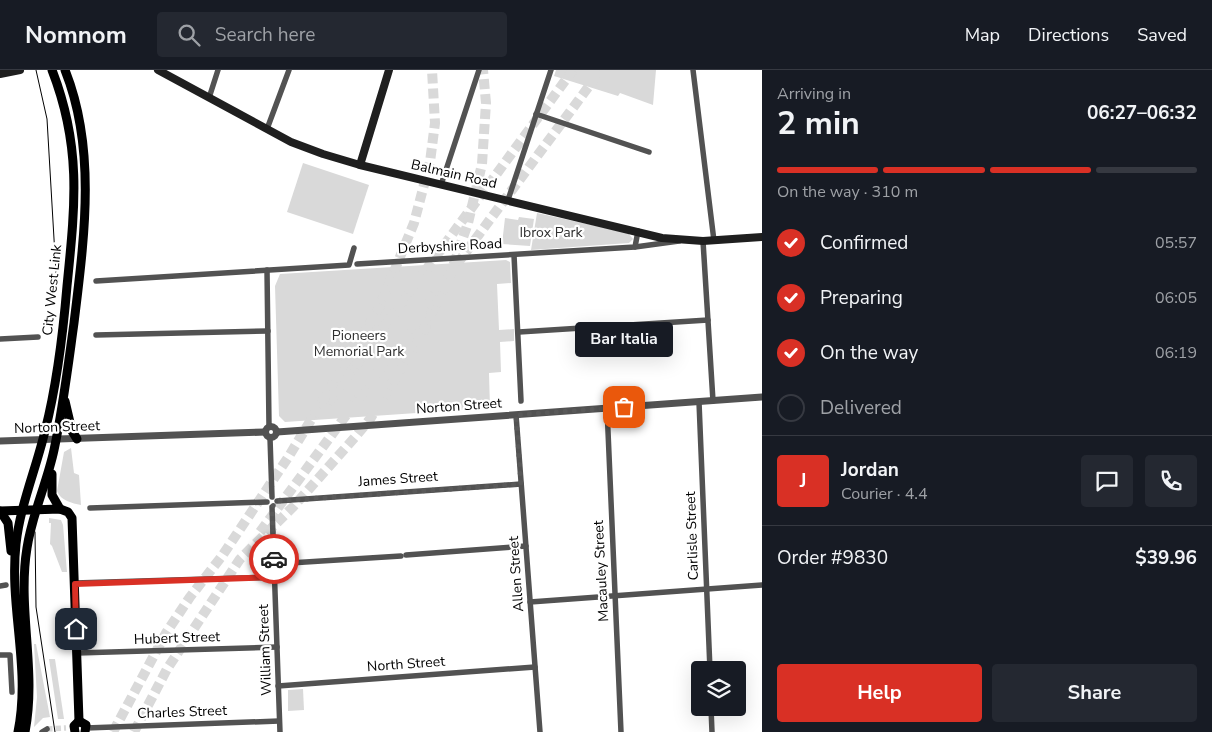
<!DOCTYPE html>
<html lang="en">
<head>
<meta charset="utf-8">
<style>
	body { margin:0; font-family:"Nunito Sans",sans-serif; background:#242831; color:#f1f3f6; height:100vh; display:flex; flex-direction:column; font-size:19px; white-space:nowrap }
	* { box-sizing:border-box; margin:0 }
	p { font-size:16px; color:#9ea1a6 }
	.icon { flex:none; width:28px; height:28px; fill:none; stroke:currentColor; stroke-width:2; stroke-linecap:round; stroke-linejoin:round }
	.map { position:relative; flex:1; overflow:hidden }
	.details { display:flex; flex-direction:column; background:#171b24; width:450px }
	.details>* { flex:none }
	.buttons { position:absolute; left:691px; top:591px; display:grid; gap:10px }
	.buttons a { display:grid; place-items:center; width:55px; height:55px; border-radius:5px; background:#171b24; box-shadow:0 5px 20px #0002; font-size:25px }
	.pin { position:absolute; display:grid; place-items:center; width:42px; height:42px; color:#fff; margin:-21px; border-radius:10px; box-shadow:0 2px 8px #0006 }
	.courier { position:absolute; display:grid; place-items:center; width:50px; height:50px; margin:-25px; border:4px solid #d93025; border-radius:50%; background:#fff; color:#222; box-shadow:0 1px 6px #0007 }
	.bubble { position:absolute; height:35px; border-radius:5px; background:#171b24; box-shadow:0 5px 20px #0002; font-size:16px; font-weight:700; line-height:35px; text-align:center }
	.headline em { font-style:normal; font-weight:700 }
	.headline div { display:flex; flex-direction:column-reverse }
	.headline { display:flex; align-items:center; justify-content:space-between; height:85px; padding:0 15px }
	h1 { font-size:32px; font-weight:700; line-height:38px }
	.bar { display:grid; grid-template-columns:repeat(4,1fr); gap:8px 5px; align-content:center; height:60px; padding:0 15px }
	.bar i { height:6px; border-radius:4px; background:#363941 }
	.bar .current { background:#d93025 }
	.bar p { grid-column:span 4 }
	.line { display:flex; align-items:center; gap:12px; padding:0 15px; border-top:1px solid #363941 }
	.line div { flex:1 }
	.round { display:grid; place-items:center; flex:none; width:52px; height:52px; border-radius:5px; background:#242831 }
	ol { padding:0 15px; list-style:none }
	li { display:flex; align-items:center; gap:15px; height:55px }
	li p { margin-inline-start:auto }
	li .icon { padding:5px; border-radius:50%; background:#d93025; color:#fff; stroke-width:4 }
	li:last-child { color:#9ea1a6 }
	li i { width:28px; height:28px; border:2px solid #363941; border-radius:50% }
	.primary-button { display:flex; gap:10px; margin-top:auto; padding:10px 15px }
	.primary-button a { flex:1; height:58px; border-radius:5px; background:#d93025; color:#fff; font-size:20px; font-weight:700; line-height:58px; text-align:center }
	.primary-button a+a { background:#242831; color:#f1f3f6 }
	header { display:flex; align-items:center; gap:30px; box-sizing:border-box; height:70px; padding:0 25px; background:#171b24; border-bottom:1px solid #363941 }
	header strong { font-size:24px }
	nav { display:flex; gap:28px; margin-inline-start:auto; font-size:18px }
	.search { width:350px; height:45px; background:#242831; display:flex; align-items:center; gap:12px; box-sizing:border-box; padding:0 18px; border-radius:5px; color:#9ea1a6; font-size:19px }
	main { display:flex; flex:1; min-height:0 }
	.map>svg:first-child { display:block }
</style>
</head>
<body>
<header>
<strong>Nomnom</strong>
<div class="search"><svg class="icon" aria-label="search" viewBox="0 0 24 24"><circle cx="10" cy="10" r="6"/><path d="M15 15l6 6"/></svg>Search here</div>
<nav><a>Map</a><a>Directions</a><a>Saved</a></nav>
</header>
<main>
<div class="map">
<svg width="762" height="662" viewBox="0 0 762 662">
	<rect width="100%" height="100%" fill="#fff"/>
	<g fill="#d9d9d9">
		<path d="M556 0H656L653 35 620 23 618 26 554 6Z"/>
		<path d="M303 93 369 115 353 164 287 142Z"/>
		<path d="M537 143 628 163 633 169 629 173 531 180Z"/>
		<path d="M519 147 534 149 530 176 502 174 505 148 518 150Z"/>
		<path d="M506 190 510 192 511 213 497 214 499 260 514 259V271L500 272 501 302 489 303 490 338 285 352 279 346 275 216 280 204Z"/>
		<path d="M71 378 74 403 79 405 81 435C72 433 61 431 57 421L64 382Z"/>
		<path d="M49 448 61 450 63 455 67 502H62L52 476 50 474 51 453H49Z"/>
		<path d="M34 574H36L50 647 43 648 34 657 37 627Z"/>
		<path d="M49 589H55L64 649H58Z"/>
		<path d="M303 619 304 640 288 641V620Z"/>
	</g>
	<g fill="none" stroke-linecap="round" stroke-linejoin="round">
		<path stroke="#d9d9d9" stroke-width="5.5" stroke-dasharray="5.5 3" stroke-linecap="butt" d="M47 659 66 658"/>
		<g stroke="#d9d9d9" stroke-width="10" stroke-dasharray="10 5" stroke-linecap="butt">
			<path d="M457 194 601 0"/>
			<path d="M328 333 573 0"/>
			<path d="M260 462 437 222"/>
			<path d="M113 662 166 563 190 527 222 486 289 386 379 238 414 153 430 92 435 53 432 0"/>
			<path d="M134 662 167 599 240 489 293 437 356 366 370 349 420 268 451 202 468 153 482 94 486 33 483 0"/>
		</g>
		<g stroke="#525252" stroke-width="5.5">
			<path d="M693 0 714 171"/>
			<path d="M209 28 218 0"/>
			<path d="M536 44 649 82"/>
			<path d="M267 59 289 0"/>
			<path d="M441 115 479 0"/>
			<path d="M508 130 551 0"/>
			<path d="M703 171 713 331"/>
			<path d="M635 177 679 171"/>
			<path d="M514 185 521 331"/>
			<path d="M357 194 635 177 638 161"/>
			<path d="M267 200 269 356"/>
			<path d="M96 211 349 195 354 178"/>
			<path d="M519 262 708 250"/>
			<path d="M96 265 268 261"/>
			<path d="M0 269 38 267"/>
			<path d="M699 332 710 600"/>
			<path d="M607 338 621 662"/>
			<path d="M516 345 540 662"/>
			<path d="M270 368 272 427"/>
			<path d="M277 431 521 414"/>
			<path d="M272 437 280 662"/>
			<path d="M90 438 267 432"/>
			<path d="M406 485 526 476"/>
			<path d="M274 494 401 486"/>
			<path d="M75 513 275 507"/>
			<path d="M0 516 6 515"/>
			<path d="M530 532 762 515"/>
			<path d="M77 583 277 577"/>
			<path d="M0 585H10L12 622"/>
			<path d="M278 616 535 597"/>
			<path d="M711 638 712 662"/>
			<path d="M86 658 279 651"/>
			<path d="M42 662 47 659"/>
		</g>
		<g stroke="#525252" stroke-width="7">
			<circle cx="271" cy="362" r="5.5"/>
			<path d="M277 362 762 327"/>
			<path d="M0 371 265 362"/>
		</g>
		<g stroke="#1f1f1f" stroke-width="8">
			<path d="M158 0 291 72 323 84 360 95 662 168 703 171 762 167"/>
			<path d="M0 4 20 0"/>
			<path d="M360 95 389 0"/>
		</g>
		<g stroke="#000" stroke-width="9">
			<path d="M0 441 60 439 68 442 72 448 79 651"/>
			<path d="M75 662 74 656 79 651 86 655 85 662"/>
		</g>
		<g stroke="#000" stroke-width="9">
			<path d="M65 331 72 361 77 369"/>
			<path d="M52 404V425L60 439"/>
			<path d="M0 441 8 453 11 481"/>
			<path d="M18 662C31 598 9 537 16 474 20 436 36 399 45 361 57 314 63 264 67 216 75 136 82 77 52 0"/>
			<path d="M25 662C37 600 17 539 27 478 32 444 47 413 54 380 63 338 68 296 74 253 84 170 97 80 65 0"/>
		</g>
		<g stroke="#000" stroke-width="1">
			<path d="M36 0 47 49 56 203"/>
			<path d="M35 462 36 537 55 662"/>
		</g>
	</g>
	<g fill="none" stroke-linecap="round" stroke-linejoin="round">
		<path stroke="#595959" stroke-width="5" stroke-dasharray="0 9" d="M274 489 272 437 277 431 521 414 516 345 624 337"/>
		<path stroke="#d93025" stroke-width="6" d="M76 559 75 514 275 507 274 489"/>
	</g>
	<g text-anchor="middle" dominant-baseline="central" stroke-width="4.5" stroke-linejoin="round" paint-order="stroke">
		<g font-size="14" fill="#000" stroke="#fff">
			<text transform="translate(454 104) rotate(13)">Balmain Road</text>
			<text transform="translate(450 176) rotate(-3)">Derbyshire Road</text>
			<text transform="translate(52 220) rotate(-84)">City West Link</text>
			<text transform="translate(459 336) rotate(-4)">Norton Street</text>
			<text transform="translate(57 357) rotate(-2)">Norton Street</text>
			<text transform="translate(398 409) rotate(-4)">James Street</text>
			<text transform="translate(692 466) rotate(-92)">Carlisle Street</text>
			<text transform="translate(601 501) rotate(-93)">Macauley Street</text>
			<text transform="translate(516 504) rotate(-94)">Allen Street</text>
			<text transform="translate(177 568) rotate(-2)">Hubert Street</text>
			<text transform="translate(265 580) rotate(-92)">William Street</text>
			<text transform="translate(406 594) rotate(-4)">North Street</text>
			<text transform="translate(182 642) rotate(-2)">Charles Street</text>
		</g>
		<g font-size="14" fill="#303030" stroke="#fff">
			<text x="551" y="162">Ibrox Park</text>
			<text x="359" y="265">Pioneers<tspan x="359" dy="16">Memorial Park</tspan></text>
		</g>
	</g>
</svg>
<div class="buttons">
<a><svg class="icon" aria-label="layers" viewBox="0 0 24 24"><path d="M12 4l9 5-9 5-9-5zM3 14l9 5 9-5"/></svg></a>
</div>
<div class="pin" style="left:624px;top:337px;background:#ea580c"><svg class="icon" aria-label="bag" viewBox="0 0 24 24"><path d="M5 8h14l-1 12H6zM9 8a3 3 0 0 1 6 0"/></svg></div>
<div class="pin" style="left:76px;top:559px;background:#1f2937"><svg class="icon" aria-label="home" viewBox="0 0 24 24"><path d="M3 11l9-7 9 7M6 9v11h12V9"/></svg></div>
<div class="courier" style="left:274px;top:489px"><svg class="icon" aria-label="car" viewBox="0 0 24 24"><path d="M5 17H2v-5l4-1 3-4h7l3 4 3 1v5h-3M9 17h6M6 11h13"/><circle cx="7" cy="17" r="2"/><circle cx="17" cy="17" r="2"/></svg></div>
<div class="bubble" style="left:575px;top:252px;width:98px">Bar Italia</div>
</div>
<section class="details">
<div class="headline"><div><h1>2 min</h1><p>Arriving in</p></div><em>06:27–06:32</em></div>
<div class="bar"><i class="current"></i><i class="current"></i><i class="current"></i><i></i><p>On the way · 310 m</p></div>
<ol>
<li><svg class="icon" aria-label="check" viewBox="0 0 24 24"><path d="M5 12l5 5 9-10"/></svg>Confirmed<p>05:57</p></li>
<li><svg class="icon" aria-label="check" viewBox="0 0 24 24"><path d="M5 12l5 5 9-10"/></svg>Preparing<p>06:05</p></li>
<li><svg class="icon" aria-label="check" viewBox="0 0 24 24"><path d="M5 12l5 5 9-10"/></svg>On the way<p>06:19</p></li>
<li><i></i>Delivered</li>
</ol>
<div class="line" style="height:90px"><b class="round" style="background:#d93025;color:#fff">J</b><div><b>Jordan</b><p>Courier · 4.4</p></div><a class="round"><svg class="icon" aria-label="chat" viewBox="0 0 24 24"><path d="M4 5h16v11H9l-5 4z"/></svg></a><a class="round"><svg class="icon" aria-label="phone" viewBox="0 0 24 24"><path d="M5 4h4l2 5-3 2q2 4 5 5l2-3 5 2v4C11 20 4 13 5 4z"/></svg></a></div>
<div class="line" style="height:65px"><div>Order #9830</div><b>$39.96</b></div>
<div class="primary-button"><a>Help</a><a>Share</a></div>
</section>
</main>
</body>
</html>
